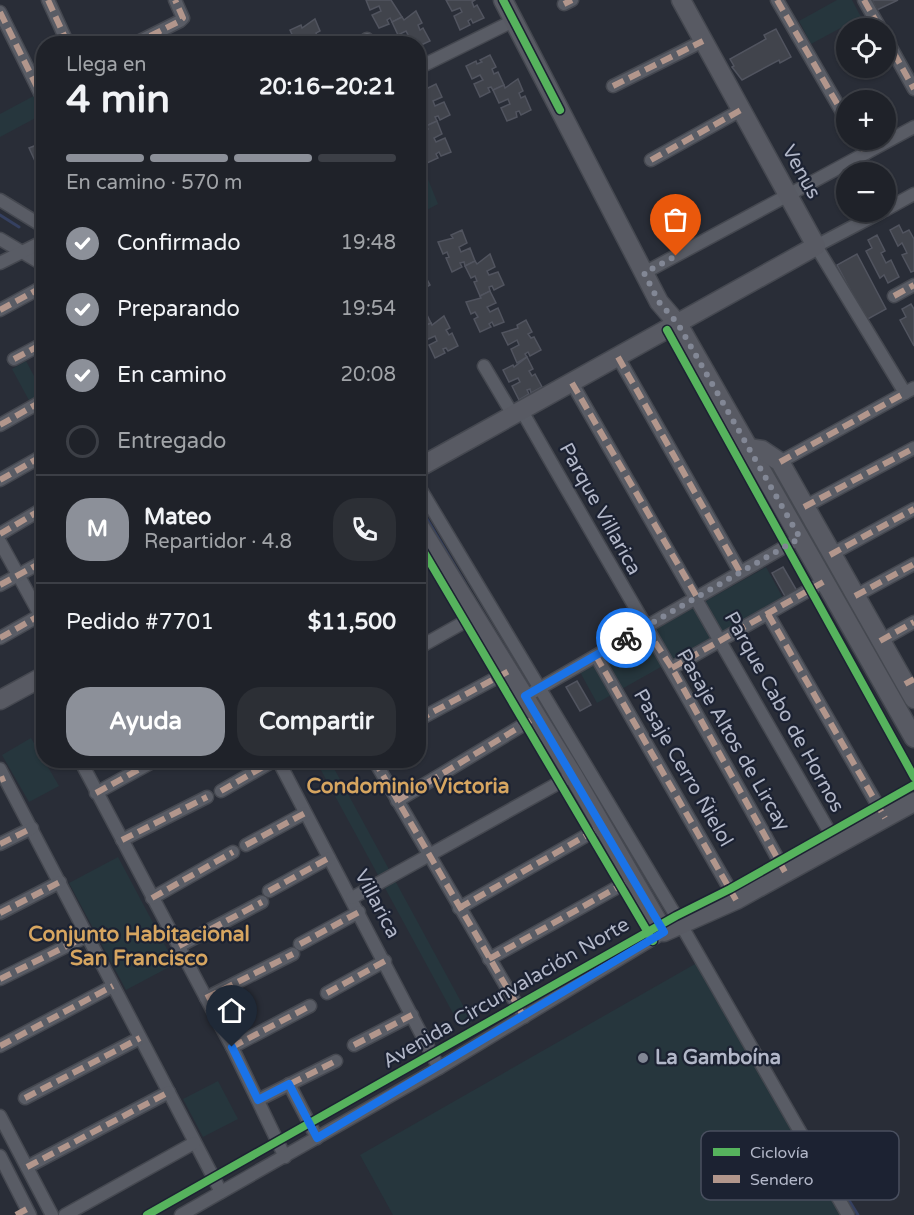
<!DOCTYPE html>
<html lang="es">
<head>
<meta charset="utf-8">
<style>
	body { margin:0; font-family:"Varela Round",sans-serif; background:#2c2f35; color:#f1f3f6; height:100vh; display:flex; flex-direction:column; font-size:22px; white-space:nowrap }
	* { box-sizing:border-box; margin:0 }
	p { font-size:20px; color:#a1a4a8 }
	.icon { flex:none; width:33px; height:33px; fill:none; stroke:currentColor; stroke-width:2; stroke-linecap:round; stroke-linejoin:round }
	.map { position:relative; flex:1; overflow:hidden }
	.panel { position:absolute; left:36px; top:36px; width:390px; height:732px; display:flex; flex-direction:column; background:#1f2229; border-radius:24px; box-shadow:0 2px 4px #0004,0 0 0 2px #3c3f46 }
	.panel>* { flex:none }
	.buttons { position:absolute; left:836px; top:18px; display:grid; gap:12px }
	.buttons a { display:grid; place-items:center; width:60px; height:60px; border-radius:50%; background:#1f2229; box-shadow:0 2px 4px #0004,0 0 0 2px #3c3f46; font-size:30px }
	.pin { position:absolute; display:grid; place-items:center; width:51px; height:51px; color:#fff; margin:-62px -26px; border-radius:50% 50% 50% 0; rotate:-45deg; box-shadow:0 0 6px #0007 }
	.pin .icon { rotate:45deg }
	.courier { position:absolute; display:grid; place-items:center; width:60px; height:60px; margin:-30px; border:4px solid #1a73e8; border-radius:50%; background:#fff; color:#222; box-shadow:0 2px 8px #0007 }
	.overview em { font-style:normal; font-weight:700 }
	.overview div { display:flex; flex-direction:column-reverse }
	.overview { display:flex; align-items:center; justify-content:space-between; height:102px; padding:0 30px }
	h1 { font-size:39px; font-weight:700; line-height:45px }
	.bar { display:grid; grid-template-columns:repeat(4,1fr); gap:9px 6px; align-content:center; height:72px; padding:0 30px }
	.bar i { height:8px; border-radius:4px; background:#3c3f46 }
	.bar .selected { background:#8c9099 }
	.bar p { grid-column:span 4 }
	.line { display:flex; align-items:center; gap:15px; padding:0 30px; border-top:2px solid #3c3f46 }
	.line div { flex:1 }
	.round { display:grid; place-items:center; flex:none; width:63px; height:63px; border-radius:24px; background:#2c2f35 }
	ol { padding:0 30px; list-style:none }
	li { display:flex; align-items:center; gap:18px; height:66px }
	li p { margin-inline-start:auto }
	li .icon { padding:6px; border-radius:50%; background:#8c9099; color:#fff; stroke-width:4 }
	li:last-child { color:#a1a4a8 }
	li i { width:33px; height:33px; border:3px solid #3c3f46; border-radius:50% }
	.button { display:flex; gap:12px; margin-top:auto; padding:12px 30px }
	.button a { flex:1; height:69px; border-radius:24px; background:#8c9099; color:#fff; font-size:24px; font-weight:700; line-height:69px; text-align:center }
	.button a+a { background:#2c2f35; color:#f1f3f6 }
	.map>svg:first-child { display:block }
</style>
</head>
<body>
<div class="map">
<svg width="914" height="1215" viewBox="0 0 914 1215">
	<rect width="100%" height="100%" fill="#292d37"/>
	<g fill="#26363d">
		<path d="M837 0H852L861 17 811 44 799 21Z"/>
		<path d="M43 91V114L0 137V114Z"/>
		<path d="M419 157 438 204 419 214H418Z"/>
		<path d="M26 361 43 393V426L12 369Z"/>
		<path d="M766 567 783 598 597 703 580 672Z"/>
		<path d="M31 738 59 786 29 802 2 755Z"/>
		<path d="M316 761H330L472 1022 461 1028Z"/>
		<path d="M118 857 175 964 126 990 69 883Z"/>
		<path d="M702 960 844 1215H393L360 1155Z"/>
		<path d="M218 1081 238 1119 203 1137 183 1099Z"/>
	</g>
	<g fill="none" stroke-linecap="round" stroke-linejoin="round">
		<g stroke="#354060" stroke-width="3">
			<path d="M0 215 19 227"/>
			<path d="M418 504 465 583"/>
			<path d="M804 1127 858 1215"/>
		</g>
	</g>
	<g fill="#41444c" stroke="#51545f" stroke-width="1.5">
		<path d="M366 0H391L402 17 392 22 390 18 387 20 389 24 379 28 372 15 381 11 379 6 370 10Z"/>
		<path d="M446 0H475L472 2 474 7 477 5 484 18 473 23 471 19 468 21 470 25 460 30 454 16 462 12 460 8 452 11Z"/>
		<path d="M872 0H898L877 10Z"/>
		<path d="M416 11 422 23 418 25 420 30 423 28 430 41 419 46 417 43 402 44 400 39 408 35 406 31 398 35 392 22 402 17 404 20Z"/>
		<path d="M315 19 320 31 316 33 318 38 322 36 325 44H307L305 39 296 43 290 30 301 25 302 28Z"/>
		<path d="M776 29 791 57 780 63 779 60 742 80 732 67 734 66 730 59 766 39 764 35Z"/>
		<path d="M490 55 496 67 492 69 494 74 498 72 504 85 493 90 491 87 488 88 490 92 480 97 474 84 483 80 480 75 472 79 466 66 476 61 477 64 482 62 480 60Z"/>
		<path d="M518 79 523 91 519 93 521 98 525 96 531 110 521 115 519 111 516 112 517 117 507 121 501 108 510 104 508 99 499 103 493 90 504 85 505 88Z"/>
		<path d="M436 84 442 97 433 101 435 106 444 102 450 115 440 120 438 116 435 117 437 121 426 126 420 113 423 111 421 106 418 107V93L427 92 426 89Z"/>
		<path d="M437 121 442 134 434 138 436 142 445 138 451 152 441 156 439 152 436 154 438 158 427 163 421 149 424 148 422 143 418 144V130L428 129 426 126Z"/>
		<path d="M39 144 44 145V157L35 161 29 148Z"/>
		<path d="M899 225 903 233 909 230 914 239V271L911 272 902 255 907 253 902 243 898 246 890 230Z"/>
		<path d="M462 230 467 243 459 247 461 252 470 248 475 261 465 266 464 262 460 263 462 267 452 272 446 258 449 257 447 252 443 254 438 242 453 238 451 235Z"/>
		<path d="M877 235 885 251 881 253 886 263 891 260 899 277 888 283 884 275 880 278 866 251 872 248 868 240Z"/>
		<path d="M490 254 495 267 487 271 489 275 498 272 504 285 494 290 492 286 489 287 490 291 480 296 474 282 477 281 475 276 471 278 465 266 475 261 477 264Z"/>
		<path d="M857 254 886 309 866 320 837 265Z"/>
		<path d="M418 271 420 274 423 272 430 285 420 291Z"/>
		<path d="M490 291 496 303 487 307 490 312 498 308 504 322 494 326 492 322 489 324 491 327 480 332 474 319 478 317 475 312 471 314 466 302 481 298 480 296Z"/>
		<path d="M911 304 914 309V346L900 320 906 317 902 309Z"/>
		<path d="M418 306 421 311 424 309 431 323 420 328Z"/>
		<path d="M444 316 450 328 446 330 449 335 452 333 458 346 448 351 446 348 443 349 445 353 435 358 429 345 437 341 435 336 426 340 420 328 431 323 432 325Z"/>
		<path d="M526 320 532 332 528 334 531 338 534 337 541 350 530 356 528 352 525 354 527 357 517 363 511 349 519 345 517 340 508 345 502 333 518 328 517 325Z"/>
		<path d="M527 357 533 369 529 371 532 376 535 374 542 387 531 393 530 389 527 390 529 394 519 400 512 386 520 382 518 378 509 382 503 370 513 365 514 367Z"/>
		<path d="M783 567 797 591 786 598 772 573Z"/>
		<path d="M577 681 591 705 580 711 566 687Z"/>
	</g>
	<g fill="none" stroke-linecap="round" stroke-linejoin="round">
		<defs>
			<g id="street">
				<path d="M48 0 68 44"/>
				<path d="M777 0 846 119"/>
				<path d="M864 0 880 28"/>
				<path d="M564 4 572 0"/>
				<path d="M0 12 40 93"/>
				<path d="M885 37 914 89"/>
				<path d="M367 39 369 44"/>
				<path d="M134 44 180 21 183 18 175 0"/>
				<path d="M418 68 513 21"/>
				<path d="M613 86 703 41"/>
				<path d="M858 140 866 153"/>
				<path d="M651 160 741 110"/>
				<path d="M0 200 44 227"/>
				<path d="M885 210 914 194"/>
				<path d="M881 212 816 246 905 393"/>
				<path d="M0 239 44 265"/>
				<path d="M0 263 44 241"/>
				<path d="M644 273 914 127"/>
				<path d="M894 296 914 285"/>
				<path d="M0 310 44 286"/>
				<path d="M618 357 740 572"/>
				<path d="M14 359 44 343"/>
				<path d="M484 366 513 415"/>
				<path d="M572 383 837 845"/>
				<path d="M522 411C609 565 701 716 785 872"/>
				<path d="M0 425 44 400"/>
				<path d="M780 462 914 388"/>
				<path d="M0 480 44 455"/>
				<path d="M418 485 676 916 848 1215"/>
				<path d="M804 507 914 448"/>
				<path d="M0 534 44 508"/>
				<path d="M0 542 44 622"/>
				<path d="M830 555 914 509"/>
				<path d="M0 585 44 561"/>
				<path d="M855 596 914 564"/>
				<path d="M768 614 885 818"/>
				<path d="M0 638 44 613"/>
				<path d="M880 641 914 622"/>
				<path d="M418 648 475 616"/>
				<path d="M596 656 736 900"/>
				<path d="M672 668 825 581"/>
				<path d="M533 692 800 538"/>
				<path d="M418 720 509 671"/>
				<path d="M80 760 232 1047 285 1157"/>
				<path d="M278 760 439 1068"/>
				<path d="M374 760 524 1017"/>
				<path d="M0 769 221 1192"/>
				<path d="M221 791 275 760"/>
				<path d="M96 793 156 760"/>
				<path d="M397 801 538 716"/>
				<path d="M122 840 207 797"/>
				<path d="M0 844 32 828"/>
				<path d="M246 845 305 813"/>
				<path d="M269 891 329 858"/>
				<path d="M152 898 233 852"/>
				<path d="M352 898 573 775"/>
				<path d="M459 908 603 826"/>
				<path d="M0 913 60 882"/>
				<path d="M300 944 359 912"/>
				<path d="M179 946 262 902"/>
				<path d="M489 959 634 878"/>
				<path d="M0 979 87 936"/>
				<path d="M327 993 385 961"/>
				<path d="M206 998 293 954"/>
				<path d="M354 1045 412 1015"/>
				<path d="M0 1046 113 986"/>
				<path d="M232 1047 310 1006"/>
				<path d="M289 1084 317 1138"/>
				<path d="M25 1098 140 1038"/>
				<path d="M258 1100 336 1061"/>
				<path d="M0 1116 52 1215"/>
				<path d="M0 1156 30 1215"/>
				<path d="M27 1167 169 1092"/>
				<path d="M65 1215 194 1143"/>
				<path d="M181 1215 439 1068 664 932"/>
			</g>
			<g id="secondary">
				<path d="M503 0 659 302 678 324 914 738"/>
				<path d="M748 448 762 450 780 462 914 699"/>
				<path d="M418 468 816 246 681 0"/>
				<path d="M418 524 573 775 664 932 736 900 914 802"/>
				<path d="M0 700 44 676"/>
			</g>
		</defs>
		<use href="#street" stroke="#454850" stroke-width="15"/>
		<use href="#secondary" stroke="#454850" stroke-width="21"/>
		<use href="#street" stroke="#595c65" stroke-width="12"/>
		<use href="#secondary" stroke="#585a63" stroke-width="18"/>
		<g stroke="#b2968c" stroke-width="6" stroke-dasharray="12 6" stroke-linecap="butt">
			<path d="M48 0 68 44"/>
			<path d="M777 0 846 119"/>
			<path d="M864 0 880 28"/>
			<path d="M564 4 572 0"/>
			<path d="M0 12 40 93"/>
			<path d="M885 37 914 89"/>
			<path d="M134 44 180 21 183 18 175 0"/>
			<path d="M613 86 703 41"/>
			<path d="M858 140 866 153"/>
			<path d="M651 160 741 110"/>
			<path d="M894 296 914 285"/>
			<path d="M0 310 44 286"/>
			<path d="M618 357 740 572"/>
			<path d="M14 359 44 343"/>
			<path d="M572 383 697 597"/>
			<path d="M0 425 44 400"/>
			<path d="M780 462 905 393"/>
			<path d="M0 480 44 455"/>
			<path d="M804 507 914 448"/>
			<path d="M0 534 44 508"/>
			<path d="M830 555 914 509"/>
			<path d="M0 585 44 561"/>
			<path d="M855 596 914 564"/>
			<path d="M768 614 885 818"/>
			<path d="M645 627 672 668 785 872"/>
			<path d="M0 638 44 613"/>
			<path d="M880 641 914 622"/>
			<path d="M596 656 736 900"/>
			<path d="M672 668 825 581"/>
			<path d="M905 684 914 679"/>
			<path d="M418 720 509 671"/>
			<path d="M374 760 524 1017"/>
			<path d="M0 780 5 778"/>
			<path d="M221 791 275 760"/>
			<path d="M96 793 156 760"/>
			<path d="M397 801 538 716"/>
			<path d="M122 840 207 797"/>
			<path d="M0 844 32 828"/>
			<path d="M246 845 305 813"/>
			<path d="M269 891 329 858"/>
			<path d="M152 898 233 852"/>
			<path d="M459 908 603 826"/>
			<path d="M0 913 60 882"/>
			<path d="M300 944 359 912"/>
			<path d="M179 946 262 902"/>
			<path d="M489 959 634 878"/>
			<path d="M0 979 87 936"/>
			<path d="M327 993 385 961"/>
			<path d="M206 998 293 954"/>
			<path d="M354 1045 412 1015"/>
			<path d="M0 1046 113 986"/>
			<path d="M232 1047 310 1006"/>
			<path d="M289 1084 317 1138"/>
			<path d="M25 1098 140 1038"/>
			<path d="M258 1100 336 1061"/>
			<path d="M27 1167 169 1092"/>
			<path d="M16 1215 27 1209"/>
		</g>
		<defs>
			<g id="cycleway">
				<path d="M503 0 560 110"/>
				<path d="M667 330 914 777"/>
				<path d="M418 542 653 941"/>
				<path d="M147 1215 676 916 730 889 914 785"/>
			</g>
		</defs>
		<use href="#cycleway" stroke="#1c2232" stroke-width="11"/>
		<use href="#cycleway" stroke="#56b35d" stroke-width="8"/>
	</g>
	<g fill="none" stroke-linecap="round" stroke-linejoin="round">
		<path stroke="#828795" stroke-width="6" stroke-dasharray="0 10.8" d="M626 638 800 538 678 324 659 302 644 273 676 256"/>
		<path stroke="#1a73e8" stroke-width="8" d="M232 1047 258 1100 289 1084 317 1138 664 932 525 696 626 638"/>
	</g>
	<circle fill="#828795" stroke="#1c2232" stroke-width="2" cx="643" cy="1058" r="6"/>
	<g text-anchor="middle" dominant-baseline="central" stroke-width="4.5" stroke-linejoin="round" paint-order="stroke">
		<g font-size="20" fill="#b2b7c8" stroke="#1c2232">
			<text transform="translate(801 172) rotate(61)">Venus</text>
			<text transform="translate(600 509) rotate(61)">Parque Villarica</text>
			<text transform="translate(784 712) rotate(61)">Parque Cabo de Hornos</text>
			<text transform="translate(733 740) rotate(60)">Pasaje Altos de Lircay</text>
			<text transform="translate(683 768) rotate(60)">Pasaje Cerro Ñielol</text>
			<text transform="translate(377 904) rotate(62)">Villarica</text>
			<text transform="translate(506 993) rotate(-30)">Avenida Circunvalación Norte</text>
		</g>
		<g font-size="20" font-weight="bold" fill="#b2b7c8" stroke="#1c2232" text-anchor="start">
			<text x="655" y="1058">La Gamboína</text>
		</g>
		<g font-size="21" font-weight="bold" fill="#d6a560" stroke="#1c2232">
			<text x="408" y="786">Condominio Victoria</text>
			<text x="139" y="934">Conjunto Habitacional<tspan x="139" dy="24">San Francisco</tspan></text>
		</g>
	</g>
	<rect x="701" y="1131" width="198" height="69" rx="9" fill="#1c2232" stroke="#494f5f" stroke-width="1.5"/>
	<rect x="713" y="1148" width="27" height="8" fill="#56b35d"/>
	<rect x="713" y="1175" width="27" height="8" fill="#b2968c"/>
	<g font-size="16" fill="#b2b7c8">
		<text x="750" y="1158">Ciclovía</text>
		<text x="750" y="1185">Sendero</text>
	</g>
</svg>
<div class="buttons">
<a><svg class="icon" aria-label="locate" viewBox="0 0 24 24"><circle cx="12" cy="12" r="6"/><path d="M12 2v4M12 18v4M2 12h4M18 12h4"/></svg></a>
<a>+</a>
<a>−</a>
</div>
<div class="pin" style="left:676px;top:256px;background:#ea580c"><svg class="icon" aria-label="bag" viewBox="0 0 24 24"><path d="M5 8h14l-1 12H6zM9 8a3 3 0 0 1 6 0"/></svg></div>
<div class="pin" style="left:232px;top:1047px;background:#1f2937"><svg class="icon" aria-label="home" viewBox="0 0 24 24"><path d="M3 11l9-7 9 7M6 9v11h12V9"/></svg></div>
<div class="courier" style="left:626px;top:638px"><svg class="icon" aria-label="bike" viewBox="0 0 24 24"><circle cx="6" cy="16" r="4"/><circle cx="18" cy="16" r="4"/><path d="M6 16l4-8h5l3 8M10 8l3 8H6M13 5h3"/></svg></div>
<section class="panel">
<div class="overview"><div><h1>4 min</h1><p>Llega en</p></div><em>20:16–20:21</em></div>
<div class="bar"><i class="selected"></i><i class="selected"></i><i class="selected"></i><i></i><p>En camino · 570 m</p></div>
<ol>
<li><svg class="icon" aria-label="check" viewBox="0 0 24 24"><path d="M5 12l5 5 9-10"/></svg>Confirmado<p>19:48</p></li>
<li><svg class="icon" aria-label="check" viewBox="0 0 24 24"><path d="M5 12l5 5 9-10"/></svg>Preparando<p>19:54</p></li>
<li><svg class="icon" aria-label="check" viewBox="0 0 24 24"><path d="M5 12l5 5 9-10"/></svg>En camino<p>20:08</p></li>
<li><i></i>Entregado</li>
</ol>
<div class="line" style="height:108px"><b class="round" style="background:#8c9099;color:#fff">M</b><div><b>Mateo</b><p>Repartidor · 4.8</p></div><a class="round"><svg class="icon" aria-label="phone" viewBox="0 0 24 24"><path d="M5 4h4l2 5-3 2q2 4 5 5l2-3 5 2v4C11 20 4 13 5 4z"/></svg></a></div>
<div class="line" style="height:78px"><div>Pedido #7701</div><b>$11,500</b></div>
<div class="button"><a>Ayuda</a><a>Compartir</a></div>
</section>
</div>
</body>
</html>
